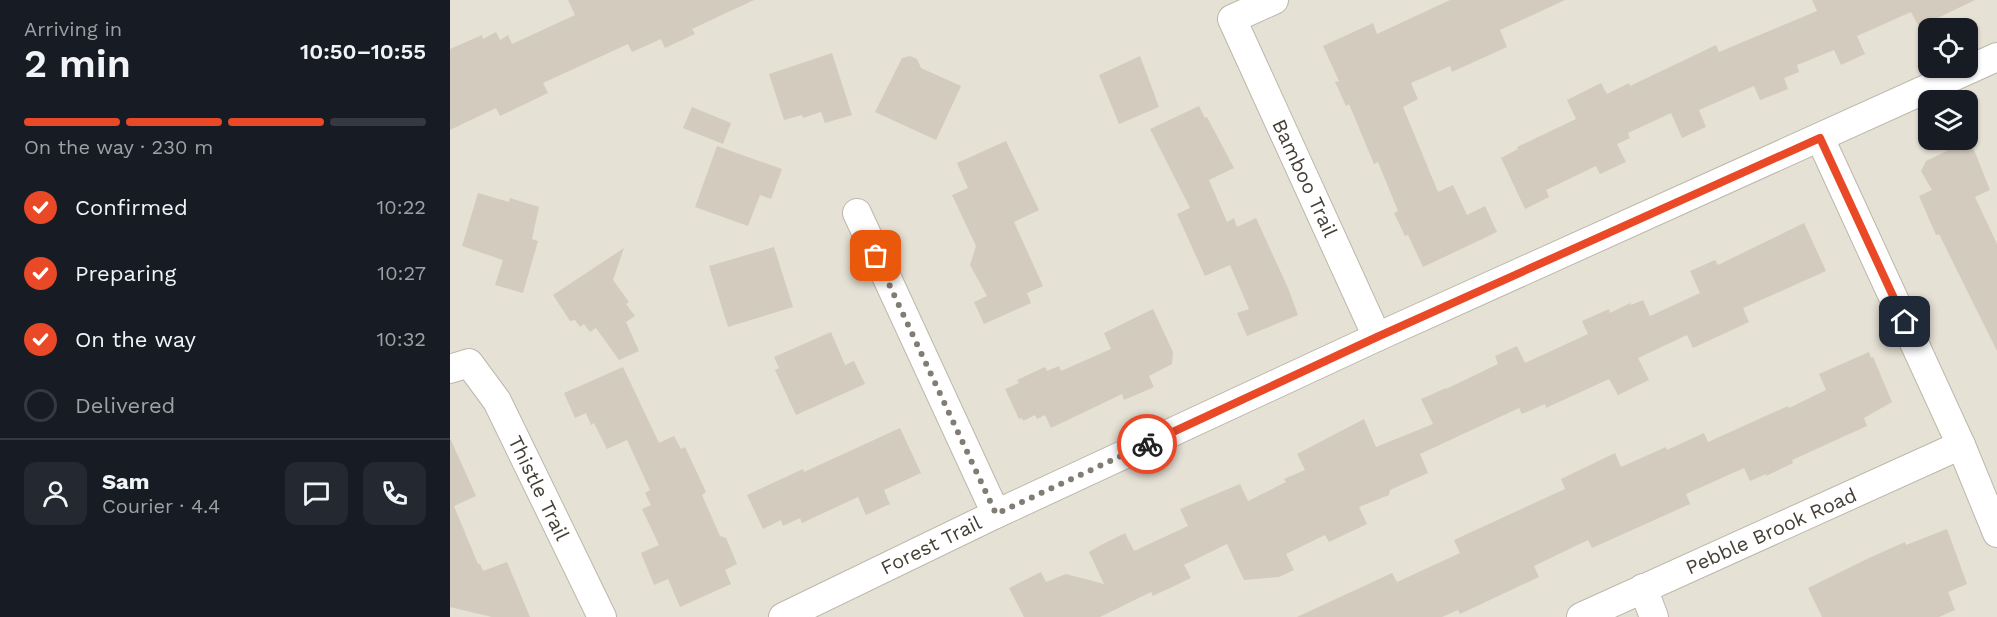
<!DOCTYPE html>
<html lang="en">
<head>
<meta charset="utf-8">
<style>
	body { margin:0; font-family:"Work Sans",sans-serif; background:#242831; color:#f1f3f6; height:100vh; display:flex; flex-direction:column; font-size:22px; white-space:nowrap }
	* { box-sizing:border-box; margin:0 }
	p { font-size:20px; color:#9ea1a6 }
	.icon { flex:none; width:33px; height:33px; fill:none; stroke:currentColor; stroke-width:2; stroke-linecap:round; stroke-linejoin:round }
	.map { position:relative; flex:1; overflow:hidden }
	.side { display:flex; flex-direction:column; background:#171b24; width:450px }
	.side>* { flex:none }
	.tools { position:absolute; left:1468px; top:18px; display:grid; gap:12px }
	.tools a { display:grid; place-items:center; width:60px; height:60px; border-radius:12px; background:#171b24; box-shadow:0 2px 4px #0004; font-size:30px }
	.pin { position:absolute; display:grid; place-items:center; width:51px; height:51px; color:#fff; margin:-26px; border-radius:12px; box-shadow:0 3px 9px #0006 }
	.courier { position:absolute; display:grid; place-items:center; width:60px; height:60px; margin:-30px; border:4px solid #e94927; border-radius:50%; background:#fff; color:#222; box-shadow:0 2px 8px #0007 }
	.overview em { font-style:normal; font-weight:600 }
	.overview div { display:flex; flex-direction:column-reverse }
	.overview { display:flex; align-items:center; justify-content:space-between; height:102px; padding:0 24px }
	h1 { font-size:39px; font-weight:600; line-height:45px }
	.bar { display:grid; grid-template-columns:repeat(4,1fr); gap:9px 6px; align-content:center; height:72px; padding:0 24px }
	.bar i { height:8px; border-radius:4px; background:#363941 }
	.bar .active { background:#e94927 }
	.bar p { grid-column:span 4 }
	.line { display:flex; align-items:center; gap:15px; padding:0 24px; border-top:2px solid #363941 }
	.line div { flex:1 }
	.round { display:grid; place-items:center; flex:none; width:63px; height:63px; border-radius:12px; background:#242831 }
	ol { padding:0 24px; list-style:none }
	li { display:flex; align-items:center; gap:18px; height:66px }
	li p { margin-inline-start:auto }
	li .icon { padding:6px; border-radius:50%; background:#e94927; color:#fff; stroke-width:4 }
	li:last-child { color:#9ea1a6 }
	li i { width:33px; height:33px; border:3px solid #363941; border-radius:50% }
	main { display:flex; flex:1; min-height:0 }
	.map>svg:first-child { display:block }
</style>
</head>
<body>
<main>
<section class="side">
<div class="overview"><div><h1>2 min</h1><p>Arriving in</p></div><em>10:50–10:55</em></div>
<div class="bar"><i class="active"></i><i class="active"></i><i class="active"></i><i></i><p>On the way · 230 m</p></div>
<ol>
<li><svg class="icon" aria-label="check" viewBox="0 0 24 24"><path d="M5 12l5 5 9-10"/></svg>Confirmed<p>10:22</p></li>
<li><svg class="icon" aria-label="check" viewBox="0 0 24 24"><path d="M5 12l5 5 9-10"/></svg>Preparing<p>10:27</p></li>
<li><svg class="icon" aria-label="check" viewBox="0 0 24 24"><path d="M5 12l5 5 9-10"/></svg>On the way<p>10:32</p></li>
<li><i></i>Delivered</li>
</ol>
<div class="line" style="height:108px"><a class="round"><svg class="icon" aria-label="person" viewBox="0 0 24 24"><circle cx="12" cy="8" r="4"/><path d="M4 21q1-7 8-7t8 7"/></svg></a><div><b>Sam</b><p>Courier · 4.4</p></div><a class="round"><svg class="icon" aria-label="chat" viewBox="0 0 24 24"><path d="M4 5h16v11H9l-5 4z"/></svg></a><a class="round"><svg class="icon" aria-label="phone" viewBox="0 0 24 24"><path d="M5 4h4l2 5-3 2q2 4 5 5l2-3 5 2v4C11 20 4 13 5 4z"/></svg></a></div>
</section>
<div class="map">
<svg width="1547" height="617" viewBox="0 0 1547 617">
	<rect width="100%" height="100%" fill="#f2efe7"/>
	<path fill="#e6e1d5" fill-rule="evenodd" d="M0 0H1547V617H0ZM1479 28H1518V68H1479ZM1479 100H1518V140H1479Z"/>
	<g fill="#d3cbbd">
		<path d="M118 0H304L242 29 245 34 215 48 211 39 182 52 178 44 93 83 98 93 50 116 46 108 0 130V49L32 35 33 39 46 32 50 40 58 35 62 44 125 15Z"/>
		<path d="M1000 0H1115L1050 30 1057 47 1002 72 1000 66 961 83 968 99 953 107 988 192 1003 185 1017 215 1035 206 1047 232 973 267 958 235 955 236 944 213 948 211 928 162 924 164 899 104 896 106 885 82 889 81 873 46 923 23 927 34Z"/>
		<path d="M1362 0H1525L1469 27 1461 12 1407 36 1415 54 1391 65 1384 50 1347 65 1349 72 1334 78 1338 89 1310 100 1304 86 1249 110 1256 127 1232 138 1221 113 1178 133 1180 138 1167 144 1176 162 1150 174 1146 166 1096 190 1099 197 1075 209 1051 158 1068 149 1067 147 1126 119 1117 100 1151 83 1157 94 1179 83 1180 86 1266 45 1269 52 1367 11Z"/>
		<path d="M382 53 402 115 375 123 371 112 353 118 352 115 334 120 319 74Z"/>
		<path d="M460 56 467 59 471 68 511 86 486 140 425 112 452 58Z"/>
		<path d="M690 56 709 107 669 124 649 75Z"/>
		<path d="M749 106 755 118 757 117 784 168 759 180 777 222 784 218 787 227 806 218 838 288 848 315 797 336 787 313 799 309 780 265 755 276 727 214 740 208 700 129Z"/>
		<path d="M242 107 281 123 273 144 233 128Z"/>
		<path d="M1520 140 1540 190 1525 197 1547 244V351L1489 234 1486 235 1469 196 1482 190 1471 171 1476 161Z"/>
		<path d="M556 141 589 210 564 222 593 286 577 293 581 303 534 324 524 302 537 296 520 265 526 246 502 195 518 188 507 163Z"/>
		<path d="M267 146 332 169 321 199 310 195 298 226 245 207Z"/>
		<path d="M28 193 59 202 60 198 89 207 82 239 88 241 73 293 45 285 53 260 12 246Z"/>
		<path d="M1354 223 1376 271 1293 308 1299 322 1243 348 1237 335 1188 358 1199 380 1168 395 1159 379 1096 408 1095 404 1072 414 1069 408 970 454 978 473 940 490 939 495 909 507 917 524 879 542 875 535 836 554 844 570 829 577 794 580 777 544 734 565 741 578 703 596 701 592 650 617H574L559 588 591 572 596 582 616 574 654 584 639 552 651 545 675 533 684 551 738 526 730 509 790 484 798 501 836 482 834 479 855 470 847 454 914 419 926 447 983 424 971 399 996 388V389L1048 364 1045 356 1067 346 1075 363 1138 334 1132 321 1159 309 1160 313 1180 303 1181 305 1193 300 1200 316 1250 293 1240 271 1265 260 1268 265Z"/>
		<path d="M324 247 343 307 278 327 259 266Z"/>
		<path d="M174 248 163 280 179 302 176 304 185 316 176 322 189 351 169 360 146 328 140 332 134 324 130 327 125 320 120 321 103 295Z"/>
		<path d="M703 309 723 352 722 364 699 376 704 387 674 400 672 394 601 428 595 415 587 419 585 415 573 421 572 418 569 419 555 389 569 383 567 380 595 367 597 371 609 366 611 371 661 349 654 333Z"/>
		<path d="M381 332 395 365 404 361 415 384 346 415 325 370 329 368 324 357Z"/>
		<path d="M1419 352 1421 358 1423 357 1442 402 1414 418 1417 426 1342 460 1343 463 1316 476V474L1300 481 1294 468 1236 494 1240 504 1142 548 1138 540 1084 566 1089 577 1010 614 1008 610 992 617H847L942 573 947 582 1010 553 1004 540 1115 489 1111 479 1165 453 1171 467 1216 447 1217 450 1254 433 1258 442 1338 406 1339 408 1376 390 1369 374Z"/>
		<path d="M173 367 209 443 224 436 231 449 235 447 256 492 252 495 270 536 276 538 287 564 275 570 281 584 230 607 218 579 204 585 191 553 209 545 192 509 201 505 195 493 200 490 177 440 157 449 144 423 141 425 136 413 125 418 114 393Z"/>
		<path d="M450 428 471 473 434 490 440 504 416 515 408 497 352 523 350 518 333 526 331 520 313 529 297 495 353 469 354 472Z"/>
		<path d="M0 438 26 496 4 506 28 564H30L33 571 57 562 80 617H42L0 607Z"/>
		<path d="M1497 529 1517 584 1498 592 1505 610 1489 617H1372L1358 588 1419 558 1455 542 1456 545Z"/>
	</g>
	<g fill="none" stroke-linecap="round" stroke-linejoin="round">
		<defs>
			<g id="street">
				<path d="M824 0 782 19 927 337"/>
				<path d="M1370 138 1511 445 1547 533"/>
				<path d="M407 213 546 514"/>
				<path d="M0 369 19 363 47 401 152 617"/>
				<path d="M1193 588 1204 617"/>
				<path d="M333 617 546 514 927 337 1547 57"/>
				<path d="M1131 617 1511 445"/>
			</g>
		</defs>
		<use href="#street" stroke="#bdb7aa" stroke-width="30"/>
		<use href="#street" stroke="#fff" stroke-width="28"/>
	</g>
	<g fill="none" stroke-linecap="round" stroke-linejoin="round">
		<path stroke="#827d74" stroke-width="6" stroke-dasharray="0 10.8" d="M426 256 546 514 697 444"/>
		<path stroke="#e94927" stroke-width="8" d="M697 444 927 337 1370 138 1455 322"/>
	</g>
	<g text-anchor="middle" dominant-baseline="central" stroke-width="4.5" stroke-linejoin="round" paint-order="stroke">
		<g font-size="20" fill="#453f36" stroke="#fff">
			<text transform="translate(855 178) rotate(65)">Bamboo Trail</text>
			<text transform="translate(89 488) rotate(64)">Thistle Trail</text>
			<text transform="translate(1321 531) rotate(-24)">Pebble Brook Road</text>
			<text transform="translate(481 545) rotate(-26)">Forest Trail</text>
		</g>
	</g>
</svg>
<div class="tools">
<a><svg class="icon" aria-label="locate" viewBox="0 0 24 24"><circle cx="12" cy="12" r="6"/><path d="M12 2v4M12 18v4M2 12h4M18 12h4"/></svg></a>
<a><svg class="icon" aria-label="layers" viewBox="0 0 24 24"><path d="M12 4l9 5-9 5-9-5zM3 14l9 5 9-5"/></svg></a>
</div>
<div class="pin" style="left:426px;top:256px;background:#ea580c"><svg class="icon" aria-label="bag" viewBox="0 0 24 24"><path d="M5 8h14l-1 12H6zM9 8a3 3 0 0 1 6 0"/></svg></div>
<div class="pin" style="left:1455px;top:322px;background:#1f2937"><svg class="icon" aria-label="home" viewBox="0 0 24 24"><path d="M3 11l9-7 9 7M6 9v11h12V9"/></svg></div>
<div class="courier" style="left:697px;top:444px"><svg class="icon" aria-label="bike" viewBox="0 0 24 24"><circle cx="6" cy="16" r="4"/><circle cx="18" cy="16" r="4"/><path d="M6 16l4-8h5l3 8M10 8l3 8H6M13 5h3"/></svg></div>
</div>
</main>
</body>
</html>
